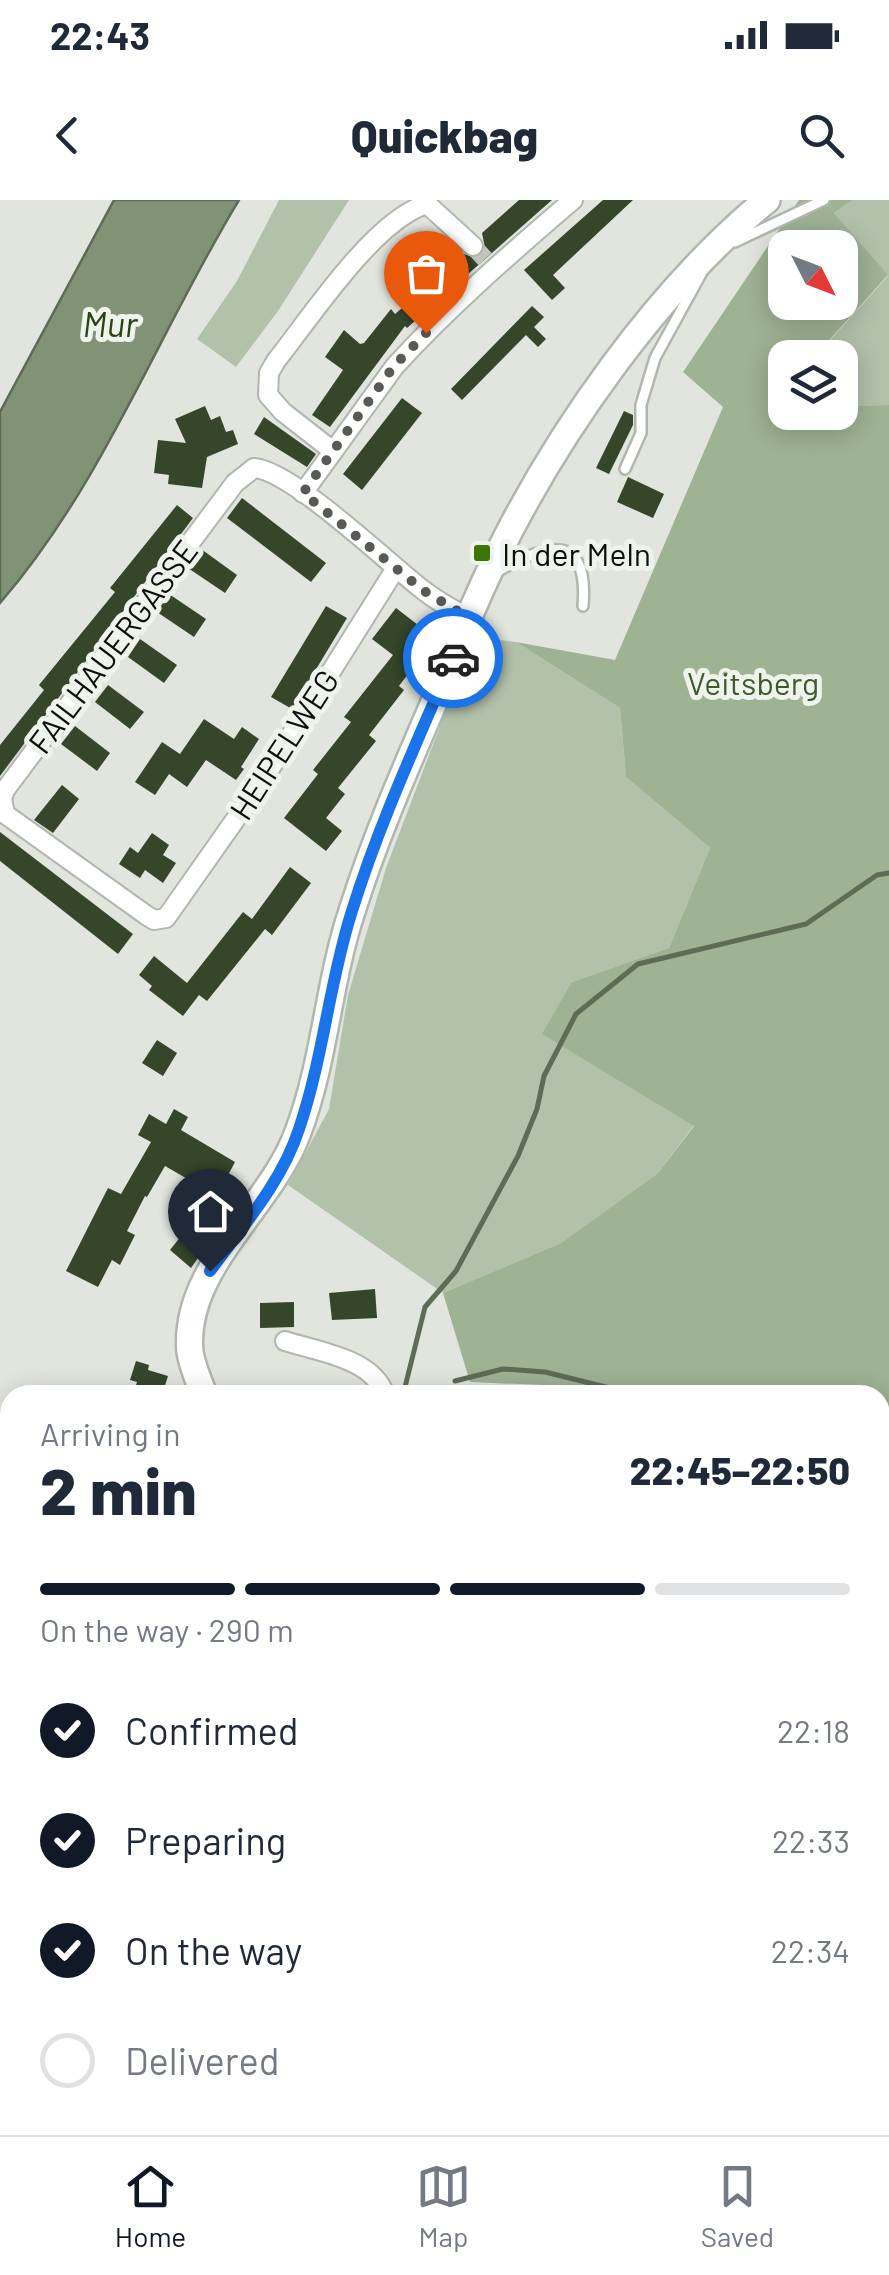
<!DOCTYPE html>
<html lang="en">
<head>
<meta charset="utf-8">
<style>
	body { margin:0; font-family:Barlow,sans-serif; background:#f2f2f3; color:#1f2937; height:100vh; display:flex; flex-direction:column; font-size:38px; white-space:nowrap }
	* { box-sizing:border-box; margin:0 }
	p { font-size:32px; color:#747a83 }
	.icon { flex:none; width:55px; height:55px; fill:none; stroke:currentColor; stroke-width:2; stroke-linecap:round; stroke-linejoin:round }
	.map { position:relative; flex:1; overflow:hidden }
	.details { position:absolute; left:0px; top:1185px; width:890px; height:750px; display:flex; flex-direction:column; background:#fff; border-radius:30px 30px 0 0; box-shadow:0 5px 25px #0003 }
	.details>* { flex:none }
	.needle { width:65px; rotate:132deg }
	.tools { position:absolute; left:768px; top:30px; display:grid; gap:20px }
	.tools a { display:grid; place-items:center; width:90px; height:90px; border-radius:20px; background:#fff; box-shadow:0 5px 25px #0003; font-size:50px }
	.pin { position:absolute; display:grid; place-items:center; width:85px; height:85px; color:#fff; margin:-102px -42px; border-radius:50% 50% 50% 0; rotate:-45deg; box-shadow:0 0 10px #0007 }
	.pin .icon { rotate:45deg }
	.courier { position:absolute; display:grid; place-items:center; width:100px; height:100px; margin:-50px; border:8px solid #1a73e8; border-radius:50%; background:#fff; color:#222; box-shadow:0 2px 12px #0007 }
	.summary em { font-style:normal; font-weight:800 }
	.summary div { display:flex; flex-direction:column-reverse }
	.summary { display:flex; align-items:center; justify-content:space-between; height:170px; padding:0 40px }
	h1 { font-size:65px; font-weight:800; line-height:75px }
	.bar { display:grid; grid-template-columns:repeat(4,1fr); gap:15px 10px; align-content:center; height:120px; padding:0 40px }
	.bar i { height:12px; border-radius:8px; background:#e0e1e3 }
	.bar .selected { background:#111827 }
	.bar p { grid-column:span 4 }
	ol { padding:0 40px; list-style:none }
	li { display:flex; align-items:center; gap:30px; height:110px }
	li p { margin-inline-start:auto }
	li .icon { padding:10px; border-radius:50%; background:#111827; color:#fff; stroke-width:4 }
	li:last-child { color:#747a83 }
	li i { width:55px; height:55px; border:5px solid #e0e1e3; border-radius:50% }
	.status { display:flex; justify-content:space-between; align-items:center; height:70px; padding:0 50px; background:#fff; direction:ltr }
	.status svg { height:28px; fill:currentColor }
	header { display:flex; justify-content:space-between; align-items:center; height:130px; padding:0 40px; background:#fff; font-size:45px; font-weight:800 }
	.dock { display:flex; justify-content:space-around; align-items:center; height:140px; border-top:2px solid #e0e1e3; background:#fff; font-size:28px; color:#747a83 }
	.dock a { display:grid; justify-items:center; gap:5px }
	.dock .selected { color:#111827 }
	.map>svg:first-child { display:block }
</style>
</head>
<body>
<div class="status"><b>22:43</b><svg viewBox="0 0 49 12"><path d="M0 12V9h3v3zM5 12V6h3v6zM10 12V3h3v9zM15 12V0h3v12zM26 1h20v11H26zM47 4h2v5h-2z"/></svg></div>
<header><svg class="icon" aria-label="back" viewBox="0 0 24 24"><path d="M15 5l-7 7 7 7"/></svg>Quickbag<svg class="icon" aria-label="search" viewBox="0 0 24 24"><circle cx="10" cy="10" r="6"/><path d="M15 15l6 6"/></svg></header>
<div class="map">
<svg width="889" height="1935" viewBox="0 0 889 1935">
	<rect width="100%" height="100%" fill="#e1e5de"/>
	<g fill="#b2c1aa">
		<path d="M279 0H349L278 111 236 167 197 139 237 81Z"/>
		<path d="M853 0H889V205L840 206V158H814L888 76 834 13Z"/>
		<path d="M474 437 516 442 620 508 626 577 710 648 669 748 572 782 694 925 658 973 561 1043 443 1093 288 985 329 909 348 795 386 668Z"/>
	</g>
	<path fill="#9eb294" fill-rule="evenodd" d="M799 0H853L834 13 888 75 814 157 785 158V212H840V206L889 205V1935H560V1925H880V1195H690L689 1191 470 1182 443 1093 561 1043 658 973 694 926 542 834 572 782 669 748 710 648 626 577 620 508 516 442 615 460 723 207 683 172ZM785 48H840V102H785Z"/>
	<g fill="#809376" stroke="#5e6b56" stroke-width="2.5">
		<path d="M114 0H239C158 133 103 284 0 403V212Z"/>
		<path d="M139 1925H390V1935H141Z"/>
	</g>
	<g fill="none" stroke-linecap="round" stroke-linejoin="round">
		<g stroke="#5e6b56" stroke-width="5">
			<path d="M455 1181 503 1169 545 1172 638 1195"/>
			<path d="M403 1195 425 1107 456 1071 518 956 537 909 544 876 576 814 638 764 806 724 877 675 889 673"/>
			<path d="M880 1308 889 1310"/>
			<path d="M124 1925 125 1935"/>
		</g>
	</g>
	<g fill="#35462b">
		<path d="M519 0H552L407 128 405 126 330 227 312 215 343 170 325 157 344 130 360 144 364 143 391 109 395 114 422 91 403 69 420 54 439 76 464 54 478 58 485 48 482 33Z"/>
		<path d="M603 0H633L553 75 565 88 552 100 524 70Z"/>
		<path d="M532 106 544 117 534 127 546 139 538 147 526 135 462 200 451 189Z"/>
		<path d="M402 198 422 213 362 290 343 274Z"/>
		<path d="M205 206 211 220 220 216 226 232 233 230 238 244 207 257 202 288 168 284 169 275 154 273 158 240 186 243 175 219Z"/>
		<path d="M624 211 633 215V225L609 274 596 268Z"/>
		<path d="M264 217 316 254 307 267 254 234Z"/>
		<path d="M628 277 664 294 653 318 617 302Z"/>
		<path d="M242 298 326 363 311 382 227 318Z"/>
		<path d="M177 305 193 318 0 576V545L44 490 39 485 115 392 110 388Z"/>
		<path d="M201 349 237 375 225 393 188 368Z"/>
		<path d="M169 394 206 419 194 437 157 412Z"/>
		<path d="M326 406 347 418 292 509 271 497Z"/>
		<path d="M396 408 435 438 399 486 404 490 369 535 376 541 338 588 345 594 326 618 342 631 326 651 284 618 318 574 313 570 351 522 344 517 393 455 372 439Z"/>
		<path d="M140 439 177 465 164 483 128 457Z"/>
		<path d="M108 485 144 512 130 529 95 502Z"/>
		<path d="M204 519 234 539 242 527 259 539 241 567 244 569 236 580 206 560 187 587 169 574 155 595 135 582 162 542 180 554Z"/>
		<path d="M75 526 110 553 97 571 61 544Z"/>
		<path d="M62 585 79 599 53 633 34 620Z"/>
		<path d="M0 632 133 734 118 754 0 661Z"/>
		<path d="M152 633 169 645 163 655 176 663 163 683 145 670 140 678 119 664 130 647 138 653Z"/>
		<path d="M290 667 311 683 272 735 265 729 207 801 199 795 183 816 149 790 152 786 139 775 154 756 187 783 243 712 252 719Z"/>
		<path d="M157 840 177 853 163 876 142 863Z"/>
		<path d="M174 909 188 917 181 930 235 962 217 996 165 966 147 997 145 996 127 1031 135 1035 120 1065 112 1060 98 1087 66 1071 108 988 121 994 151 942 138 935 149 914 166 924Z"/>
		<path d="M208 1002 227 1017 191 1068 170 1050Z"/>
		<path d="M375 1089 377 1118 332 1120 329 1093Z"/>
		<path d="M294 1102V1127L260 1128V1103Z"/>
		<path d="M136 1161 149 1165 148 1170 168 1176 162 1195H133L137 1182 130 1180Z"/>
	</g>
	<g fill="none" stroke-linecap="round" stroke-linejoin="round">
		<path stroke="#c1c5bf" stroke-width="18" stroke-dasharray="18 9" stroke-linecap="butt" d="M473 46 485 59"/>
		<defs>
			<g id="service">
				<path d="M735 42 824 0"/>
				<path d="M625 269 641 233V205L655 158 701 74"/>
				<path d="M498 371C547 344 589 331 583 406"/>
				<path d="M789 1925 795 1935"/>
			</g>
			<g id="minor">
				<path d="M333 251 283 212 268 195 269 173 276 161C311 117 374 20 427 4L473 46"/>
				<path d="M303 293 395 166C450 106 511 53 573 0"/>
				<path d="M396 368 261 583 166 718 154 720 146 715 5 614 2 599 5 590 235 283 254 268C291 270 388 363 423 390 437 401 453 410 469 418"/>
				<path d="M285 1141C318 1152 373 1158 385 1195"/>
			</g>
			<g id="secondary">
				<path d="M204 1195C199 1181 192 1166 190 1152 182 1068 271 1007 298 932 325 861 328 783 352 711 374 641 403 574 432 507 452 458 471 408 495 360 557 233 657 90 767 0"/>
				<path d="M538 1925 539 1935"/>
			</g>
		</defs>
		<use href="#service" stroke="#b1b6af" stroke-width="14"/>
		<use href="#minor" stroke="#b1b6af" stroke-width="22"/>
		<use href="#secondary" stroke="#b1b6af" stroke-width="30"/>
		<use href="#service" stroke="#fff" stroke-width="9"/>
		<use href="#minor" stroke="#fff" stroke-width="18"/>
		<use href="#secondary" stroke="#fff" stroke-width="25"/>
	</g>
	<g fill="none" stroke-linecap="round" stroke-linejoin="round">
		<path stroke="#585a56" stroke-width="10" stroke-dasharray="0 18" d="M426 133 394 166 303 293 424 391 469 418 453 458"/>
		<path stroke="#1a73e8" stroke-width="12" d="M210 1071C242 1027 282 982 299 929 323 859 329 784 351 714 378 626 417 542 453 458"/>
	</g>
	<rect fill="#3d7505" stroke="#eef3ec" stroke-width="4" x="472" y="343" width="20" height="20" rx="5"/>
	<g text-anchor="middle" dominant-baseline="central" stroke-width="10" stroke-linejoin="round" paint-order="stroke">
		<g font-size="32" fill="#0e0f0d" stroke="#eef3ec" text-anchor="start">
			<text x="502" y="353">In der Meln</text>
		</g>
		<g font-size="32" fill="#0e0f0d" stroke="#eef3ec">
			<text transform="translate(112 446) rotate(-53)">FAILHAUERGASSE</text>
			<text transform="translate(283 544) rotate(-57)">HEIPELWEG</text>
		</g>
		<g font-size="32" fill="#3d5a2c" stroke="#eef3ec">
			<text x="753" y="482">Veitsberg</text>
		</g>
		<g font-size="35" font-style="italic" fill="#294416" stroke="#eef3ec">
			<text x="110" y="123">Mur</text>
		</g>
	</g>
</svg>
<div class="tools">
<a><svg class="needle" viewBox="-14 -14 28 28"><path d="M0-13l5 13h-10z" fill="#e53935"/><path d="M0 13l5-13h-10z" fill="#747a83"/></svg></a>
<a><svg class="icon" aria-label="layers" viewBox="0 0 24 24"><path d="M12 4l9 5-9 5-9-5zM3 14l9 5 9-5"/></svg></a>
</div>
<div class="pin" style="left:426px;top:133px;background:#ea580c"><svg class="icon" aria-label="bag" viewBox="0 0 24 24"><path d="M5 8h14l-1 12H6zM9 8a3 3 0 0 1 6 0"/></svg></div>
<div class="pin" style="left:210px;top:1071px;background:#1f2937"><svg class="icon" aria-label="home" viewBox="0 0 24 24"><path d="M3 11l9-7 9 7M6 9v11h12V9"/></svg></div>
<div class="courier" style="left:453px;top:458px"><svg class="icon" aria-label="car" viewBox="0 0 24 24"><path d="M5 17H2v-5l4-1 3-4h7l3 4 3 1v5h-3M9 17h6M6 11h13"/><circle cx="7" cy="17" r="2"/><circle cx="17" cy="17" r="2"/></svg></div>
<section class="details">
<div class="summary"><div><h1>2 min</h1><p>Arriving in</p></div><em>22:45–22:50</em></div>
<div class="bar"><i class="selected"></i><i class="selected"></i><i class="selected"></i><i></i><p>On the way · 290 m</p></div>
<ol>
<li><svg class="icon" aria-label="check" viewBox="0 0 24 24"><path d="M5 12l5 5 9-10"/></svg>Confirmed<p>22:18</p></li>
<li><svg class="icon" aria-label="check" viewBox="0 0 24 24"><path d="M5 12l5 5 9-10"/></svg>Preparing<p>22:33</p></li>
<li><svg class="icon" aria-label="check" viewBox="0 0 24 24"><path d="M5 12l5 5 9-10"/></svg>On the way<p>22:34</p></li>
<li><i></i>Delivered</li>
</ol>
</section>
</div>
<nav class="dock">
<a class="selected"><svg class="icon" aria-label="home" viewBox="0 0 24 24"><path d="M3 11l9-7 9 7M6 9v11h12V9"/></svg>Home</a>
<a><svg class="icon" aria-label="map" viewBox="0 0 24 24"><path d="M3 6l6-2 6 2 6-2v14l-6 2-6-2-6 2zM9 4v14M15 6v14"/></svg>Map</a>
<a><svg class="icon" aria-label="saved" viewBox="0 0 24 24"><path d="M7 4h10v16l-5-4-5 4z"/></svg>Saved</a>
</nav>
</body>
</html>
